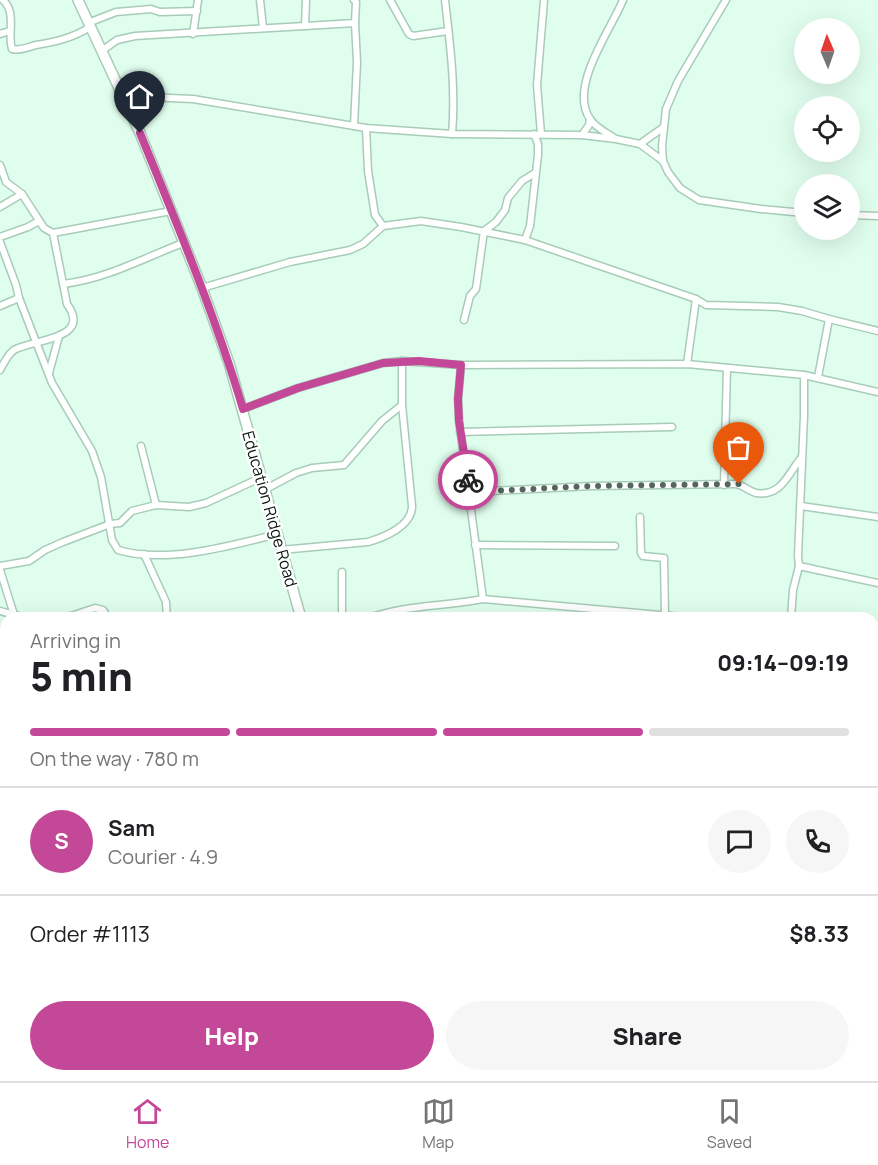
<!DOCTYPE html>
<html lang="en">
<head>
<meta charset="utf-8">
<style>
	body { margin:0; font-family:Manrope,sans-serif; background:#f6f6f6; color:#202124; height:100vh; display:flex; flex-direction:column; font-size:22px; white-space:nowrap }
	* { box-sizing:border-box; margin:0 }
	p { font-size:20px; color:#757577 }
	.icon { flex:none; width:33px; height:33px; fill:none; stroke:currentColor; stroke-width:2; stroke-linecap:round; stroke-linejoin:round }
	.map { position:relative; flex:1; overflow:hidden }
	.side { position:absolute; left:0px; top:612px; width:879px; height:470px; display:flex; flex-direction:column; background:#fff; border-radius:18px 18px 0 0; box-shadow:0 6px 24px #0002 }
	.side>* { flex:none }
	.needle { width:39px; rotate:358deg }
	.tools { position:absolute; left:794px; top:18px; display:grid; gap:12px }
	.tools a { display:grid; place-items:center; width:66px; height:66px; border-radius:50%; background:#fff; box-shadow:0 6px 24px #0002; font-size:30px }
	.pin { position:absolute; display:grid; place-items:center; width:51px; height:51px; color:#fff; margin:-62px -26px; border-radius:50% 50% 50% 0; rotate:-45deg; box-shadow:0 0 6px #0007 }
	.pin .icon { rotate:45deg }
	.courier { position:absolute; display:grid; place-items:center; width:60px; height:60px; margin:-30px; border:4px solid #c44898; border-radius:50%; background:#fff; color:#222; box-shadow:0 2px 8px #0007 }
	.summary em { font-style:normal; font-weight:800 }
	.summary div { display:flex; flex-direction:column-reverse }
	.summary { display:flex; align-items:center; justify-content:space-between; height:102px; padding:0 30px }
	h1 { font-size:39px; font-weight:800; line-height:45px }
	.bar { display:grid; grid-template-columns:repeat(4,1fr); gap:9px 6px; align-content:center; height:72px; padding:0 30px }
	.bar i { height:8px; border-radius:4px; background:#e0e0e0 }
	.bar .active { background:#c44898 }
	.bar p { grid-column:span 4 }
	.line { display:flex; align-items:center; gap:15px; padding:0 30px; border-top:2px solid #e0e0e0 }
	.line div { flex:1 }
	.round { display:grid; place-items:center; flex:none; width:63px; height:63px; border-radius:32px; background:#f6f6f6 }
	.action { display:flex; gap:12px; margin-top:auto; padding:12px 30px }
	.action a { flex:1; height:69px; border-radius:36px; background:#c44898; color:#fff; font-size:24px; font-weight:800; line-height:69px; text-align:center }
	.action a+a { background:#f6f6f6; color:#202124 }
	.menu { display:flex; justify-content:space-around; align-items:center; height:84px; border-top:2px solid #e0e0e0; background:#fff; font-size:16px; color:#757577 }
	.menu a { display:grid; justify-items:center; gap:3px }
	.menu .active { color:#c44898 }
	.map>svg:first-child { display:block }
</style>
</head>
<body>
<div class="map">
<svg width="878" height="1081" viewBox="0 0 878 1081">
	<rect width="100%" height="100%" fill="#e0feee"/>
	<g fill="none" stroke-linecap="round" stroke-linejoin="round">
		<defs>
			<g id="street">
				<path d="M3 0C17 13 7 33 12 49 22 51 27 47 36 45 55 42 73 38 90 27"/>
				<path d="M260 0 263 28"/>
				<path d="M390 0 409 34 413 36 448 31"/>
				<path d="M445 0C450 44 456 89 452 134"/>
				<path d="M726 0 678 81 666 109 662 146 663 161 668 172 680 188 699 200 761 209 804 213"/>
				<path d="M88 23 116 12 128 11 151 9 160 12 197 11"/>
				<path d="M305 26 306 0"/>
				<path d="M0 34 10 31"/>
				<path d="M193 34 198 0"/>
				<path d="M103 50 117 40 135 36 355 23"/>
				<path d="M125 100 147 97 193 99 366 128 452 134 582 135 616 139 640 144 663 161"/>
				<path d="M354 126 357 62 355 23 356 2 354 0"/>
				<path d="M366 128 368 171 375 215 383 226"/>
				<path d="M541 134 537 85 544 0"/>
				<path d="M582 135 589 125 590 119"/>
				<path d="M613 137C605 132 595 127 590 119 568 87 611 30 623 0"/>
				<path d="M640 144 664 127"/>
				<path d="M0 165 6 182 22 194 44 228 53 233 171 211"/>
				<path d="M0 207 22 194"/>
				<path d="M849 215 878 216"/>
				<path d="M0 237 28 227 39 221"/>
				<path d="M525 240 530 226 538 155V144L534 134"/>
				<path d="M0 242 16 285 19 298 52 383 92 451 101 477 112 540 118 550C166 564 230 546 277 534"/>
				<path d="M63 284C106 279 144 258 183 243"/>
				<path d="M202 288 290 262 350 250 363 244 383 226 421 221 461 227 525 240 696 299 687 364"/>
				<path d="M696 299 706 305 778 307 802 311 829 319"/>
				<path d="M0 306 19 298"/>
				<path d="M464 320 470 296 476 289 484 231 496 222 505 210 508 198 522 181 535 173"/>
				<path d="M461 365 458 399 459 421 483 599"/>
				<path d="M0 370C4 363 8 354 14 350 33 339 93 340 67 304L53 233"/>
				<path d="M49 373 59 336"/>
				<path d="M818 377 829 319 878 331"/>
				<path d="M243 409 298 388 383 363 402 361 461 365 687 364 804 375 878 392"/>
				<path d="M460 432 672 427"/>
				<path d="M141 446 156 505"/>
				<path d="M724 485 727 368"/>
				<path d="M264 490 296 473 312 468 344 465 382 421 402 405"/>
				<path d="M470 492 592 486 734 484C743 484 748 491 756 493 782 497 788 473 802 457"/>
				<path d="M801 506 878 517"/>
				<path d="M640 517 641 553 643 556 664 558 665 614"/>
				<path d="M475 545 615 546"/>
				<path d="M281 550 368 542C385 537 412 526 412 506L402 405V361"/>
				<path d="M144 554 166 602 167 618"/>
				<path d="M0 566 29 561 45 550 63 542 110 524 120 523 132 511 156 505 189 507 206 503 260 478"/>
				<path d="M799 566 878 583"/>
				<path d="M0 570 15 618"/>
				<path d="M342 572V618"/>
				<path d="M0 611 26 618"/>
				<path d="M65 618 95 608 103 610 108 618"/>
				<path d="M369 618C409 604 443 607 483 599L693 618"/>
				<path d="M791 618 793 590 799 566 798 556 804 416V375"/>
				<path d="M0 649 6 647"/>
				<path d="M873 650 878 652"/>
				<path d="M873 773 878 774"/>
				<path d="M0 822 6 821"/>
				<path d="M0 866 6 863"/>
				<path d="M874 874 878 859"/>
				<path d="M873 1054 878 1041"/>
				<path d="M180 1076 181 1081"/>
				<path d="M252 1076 254 1081"/>
				<path d="M324 1076 326 1081"/>
				<path d="M520 1076 521 1081"/>
				<path d="M27 1081 32 1076"/>
				<path d="M114 1081 118 1076"/>
				<path d="M681 1081V1076"/>
				<path d="M737 1081V1076"/>
				<path d="M869 1081 870 1076"/>
			</g>
			<g id="secondary">
				<path d="M78 0 140 133 202 288 229 363 301 618"/>
				<path d="M873 938 878 940"/>
				<path d="M430 1076 431 1081"/>
			</g>
		</defs>
		<use href="#street" stroke="#a7ccb8" stroke-width="9"/>
		<use href="#secondary" stroke="#a7ccb8" stroke-width="12"/>
		<use href="#street" stroke="#fff" stroke-width="6"/>
		<use href="#secondary" stroke="#fff" stroke-width="9"/>
	</g>
	<g fill="none" stroke-linecap="round" stroke-linejoin="round">
		<path stroke="#54675d" stroke-width="6" stroke-dasharray="0 10.8" d="M468 480 470 492 592 486 739 484"/>
		<path stroke="#c44898" stroke-width="8" d="M140 133C177 224 215 315 243 409L298 388 383 363 419 361 461 365 458 399 459 421 468 480"/>
	</g>
	<g text-anchor="middle" dominant-baseline="central" stroke-width="5" stroke-linejoin="round" paint-order="stroke">
		<g font-size="16" fill="#08160f" stroke="#fff">
			<text transform="translate(270 509) rotate(74)">Education Ridge Road</text>
		</g>
	</g>
</svg>
<div class="tools">
<a><svg class="needle" viewBox="-14 -14 28 28"><path d="M0-13l5 13h-10z" fill="#e53935"/><path d="M0 13l5-13h-10z" fill="#757577"/></svg></a>
<a><svg class="icon" aria-label="locate" viewBox="0 0 24 24"><circle cx="12" cy="12" r="6"/><path d="M12 2v4M12 18v4M2 12h4M18 12h4"/></svg></a>
<a><svg class="icon" aria-label="layers" viewBox="0 0 24 24"><path d="M12 4l9 5-9 5-9-5zM3 14l9 5 9-5"/></svg></a>
</div>
<div class="pin" style="left:739px;top:484px;background:#ea580c"><svg class="icon" aria-label="bag" viewBox="0 0 24 24"><path d="M5 8h14l-1 12H6zM9 8a3 3 0 0 1 6 0"/></svg></div>
<div class="pin" style="left:140px;top:133px;background:#1f2937"><svg class="icon" aria-label="home" viewBox="0 0 24 24"><path d="M3 11l9-7 9 7M6 9v11h12V9"/></svg></div>
<div class="courier" style="left:468px;top:480px"><svg class="icon" aria-label="bike" viewBox="0 0 24 24"><circle cx="6" cy="16" r="4"/><circle cx="18" cy="16" r="4"/><path d="M6 16l4-8h5l3 8M10 8l3 8H6M13 5h3"/></svg></div>
<section class="side">
<div class="summary"><div><h1>5 min</h1><p>Arriving in</p></div><em>09:14–09:19</em></div>
<div class="bar"><i class="active"></i><i class="active"></i><i class="active"></i><i></i><p>On the way · 780 m</p></div>
<div class="line" style="height:108px"><b class="round" style="background:#c44898;color:#fff">S</b><div><b>Sam</b><p>Courier · 4.9</p></div><a class="round"><svg class="icon" aria-label="chat" viewBox="0 0 24 24"><path d="M4 5h16v11H9l-5 4z"/></svg></a><a class="round"><svg class="icon" aria-label="phone" viewBox="0 0 24 24"><path d="M5 4h4l2 5-3 2q2 4 5 5l2-3 5 2v4C11 20 4 13 5 4z"/></svg></a></div>
<div class="line" style="height:78px"><div>Order #1113</div><b>$8.33</b></div>
<div class="action"><a>Help</a><a>Share</a></div>
</section>
</div>
<nav class="menu">
<a class="active"><svg class="icon" aria-label="home" viewBox="0 0 24 24"><path d="M3 11l9-7 9 7M6 9v11h12V9"/></svg>Home</a>
<a><svg class="icon" aria-label="map" viewBox="0 0 24 24"><path d="M3 6l6-2 6 2 6-2v14l-6 2-6-2-6 2zM9 4v14M15 6v14"/></svg>Map</a>
<a><svg class="icon" aria-label="saved" viewBox="0 0 24 24"><path d="M7 4h10v16l-5-4-5 4z"/></svg>Saved</a>
</nav>
</body>
</html>
